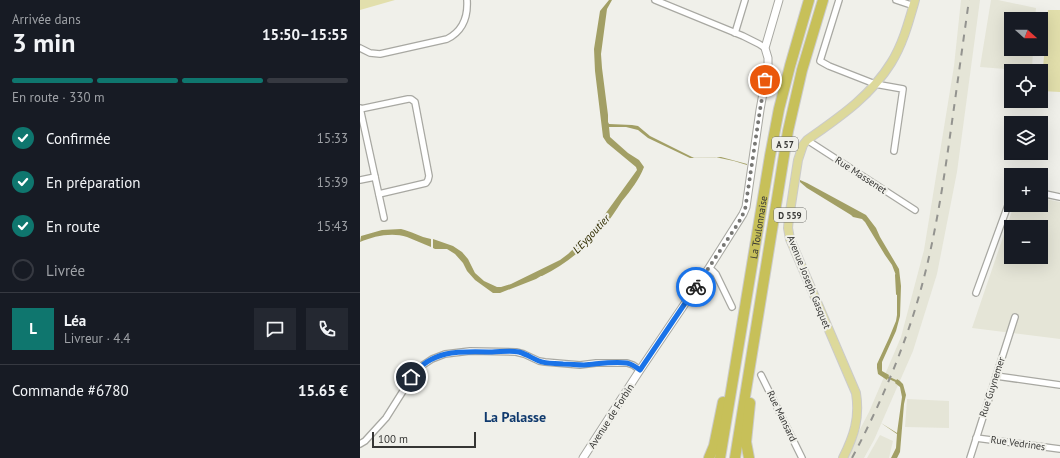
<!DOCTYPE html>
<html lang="fr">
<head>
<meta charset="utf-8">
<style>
	body { margin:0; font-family:"PT Sans",sans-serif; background:#242831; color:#f1f3f6; height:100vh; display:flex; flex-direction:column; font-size:15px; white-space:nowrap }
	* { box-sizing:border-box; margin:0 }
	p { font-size:13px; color:#9ea1a6 }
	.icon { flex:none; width:22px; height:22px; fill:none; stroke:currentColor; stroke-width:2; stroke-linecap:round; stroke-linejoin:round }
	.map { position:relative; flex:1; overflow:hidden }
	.drawer { display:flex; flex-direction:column; background:#171b24; width:360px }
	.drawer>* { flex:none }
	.needle { width:26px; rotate:111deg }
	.fabs { position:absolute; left:644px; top:12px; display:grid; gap:8px }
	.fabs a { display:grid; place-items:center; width:44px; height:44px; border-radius:0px; background:#171b24; box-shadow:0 4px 16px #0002; font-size:20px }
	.scale { position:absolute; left:12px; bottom:10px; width:104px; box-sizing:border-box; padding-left:4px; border:2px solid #363634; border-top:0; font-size:11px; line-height:14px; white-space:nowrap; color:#363634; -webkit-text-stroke:3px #f0f0ea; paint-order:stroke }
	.pin { position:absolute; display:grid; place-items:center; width:34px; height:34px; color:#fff; margin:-17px; border:2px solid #fff; border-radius:50%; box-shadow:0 1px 4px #0007 }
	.courier { position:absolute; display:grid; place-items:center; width:40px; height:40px; margin:-20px; border:3px solid #1a73e8; border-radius:50%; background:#fff; color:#222; box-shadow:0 1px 5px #0007 }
	.summary em { font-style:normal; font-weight:800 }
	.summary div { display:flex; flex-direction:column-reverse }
	.summary { display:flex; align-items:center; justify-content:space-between; height:68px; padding:0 12px }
	h1 { font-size:26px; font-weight:800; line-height:30px }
	.bar { display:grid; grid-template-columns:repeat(4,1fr); gap:6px 4px; align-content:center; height:48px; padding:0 12px }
	.bar i { height:5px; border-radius:3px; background:#363941 }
	.bar .current { background:#0f766e }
	.bar p { grid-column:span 4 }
	.line { display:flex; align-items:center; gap:10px; padding:0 12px; border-top:1px solid #363941 }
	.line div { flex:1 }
	.round { display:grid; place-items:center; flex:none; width:42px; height:42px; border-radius:0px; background:#242831 }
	ol { padding:0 12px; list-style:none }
	li { display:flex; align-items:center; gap:12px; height:44px }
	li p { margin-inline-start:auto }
	li .icon { padding:4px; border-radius:50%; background:#0f766e; color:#fff; stroke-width:4 }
	li:last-child { color:#9ea1a6 }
	li i { width:22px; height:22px; border:2px solid #363941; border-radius:50% }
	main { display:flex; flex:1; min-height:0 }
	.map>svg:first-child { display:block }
</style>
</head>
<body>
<main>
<section class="drawer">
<div class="summary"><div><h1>3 min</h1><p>Arrivée dans</p></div><em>15:50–15:55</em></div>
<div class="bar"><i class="current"></i><i class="current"></i><i class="current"></i><i></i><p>En route · 330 m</p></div>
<ol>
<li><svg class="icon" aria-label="check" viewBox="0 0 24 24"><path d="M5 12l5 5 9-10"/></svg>Confirmée<p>15:33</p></li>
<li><svg class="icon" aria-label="check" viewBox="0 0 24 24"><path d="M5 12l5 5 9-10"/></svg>En préparation<p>15:39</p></li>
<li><svg class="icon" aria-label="check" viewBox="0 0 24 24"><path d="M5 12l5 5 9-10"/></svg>En route<p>15:43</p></li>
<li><i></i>Livrée</li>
</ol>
<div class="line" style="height:72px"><b class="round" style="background:#0f766e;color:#fff">L</b><div><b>Léa</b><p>Livreur · 4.4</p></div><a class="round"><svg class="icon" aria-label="chat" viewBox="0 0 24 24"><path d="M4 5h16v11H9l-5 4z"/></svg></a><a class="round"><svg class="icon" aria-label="phone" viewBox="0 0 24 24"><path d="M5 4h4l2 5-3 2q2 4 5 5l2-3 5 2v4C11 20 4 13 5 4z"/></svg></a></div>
<div class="line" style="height:52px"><div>Commande #6780</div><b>15.65 €</b></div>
</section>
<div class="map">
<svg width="700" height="458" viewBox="0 0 700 458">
	<rect width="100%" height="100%" fill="#f0f0ea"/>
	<g fill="#e5e5d7" fill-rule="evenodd">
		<path d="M601 0H620L597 172 577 274 553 351 514 440 504 458H485L509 412 541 337 564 250 594 66Z"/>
		<path d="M631 0H638L676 8 675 19H651V49H673L672 71 620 67Z"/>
		<path d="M681 198 700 202V339L612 328 654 205H681ZM651 227H681V257H651Z"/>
		<path d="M547 399 589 401V428L545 427Z"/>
		<path d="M520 435 533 441 529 458H507Z"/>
	</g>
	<g fill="#e2dfac">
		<path d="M0 0H35L0 10Z"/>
		<path d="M688 10H700V92L681 91Z"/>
	</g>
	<g fill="#a29f65">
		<path d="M249 0H252L247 9 241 54 242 68 248 115V122L249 124 272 125 278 126 290 136 334 158 361 157 387 164V165L374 161 355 157 330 158 288 138 278 130 266 127H249L250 137 268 153 279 160 284 167C279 180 271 190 262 201 256 210 250 220 242 229 225 248 205 265 182 276H181L176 279 140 293H133L115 280 107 271 103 263 95 254 87 249H75L73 248V239L93 246 102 252 108 259 115 273 124 281 137 287H141L151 284 200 260 208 254 235 228 277 170 276 167 247 143 243 137 235 71 234 49 240 11Z"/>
		<path d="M440 180 447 183 506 215 516 228 520 237 539 269 541 286 540 316 536 331 522 362V371L529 375 527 380 518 374 517 368V364L529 338 536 321 537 315V278L532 265 525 255 505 222 502 219 493 217 491 215 447 188 440 182Z"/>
		<path d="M41 229C51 231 60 237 71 239V247C63 244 55 240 47 237 32 232 14 236 0 242L1 236 22 230Z"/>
		<path d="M537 379 540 381 543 384 546 395 544 404 540 452 537 458H531L536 448 537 434 521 423 537 433 542 397 540 387 535 383Z"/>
	</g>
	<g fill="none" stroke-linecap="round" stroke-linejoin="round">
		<g stroke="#a29f65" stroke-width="2">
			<path d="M536 275 537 294"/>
			<path d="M525 376 538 382"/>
		</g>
		<defs>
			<g id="minor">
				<path d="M295 0 383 36 399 44 405 48"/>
				<path d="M479 0 460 61 469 66 515 84 543 89 534 151"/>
				<path d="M536 0 554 6"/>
				<path d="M375 33 385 0"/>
				<path d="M0 48 10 53 20 54 87 39C103 31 108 16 107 0"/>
				<path d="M0 108 24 218"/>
				<path d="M0 109 48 99H51L55 102 69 176 68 180 66 183 19 194"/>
				<path d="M447 140 555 210"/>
				<path d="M0 180 15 177"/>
				<path d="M681 193 700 197"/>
				<path d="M349 268 353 271 356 274 372 307"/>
				<path d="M616 293 651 197"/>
				<path d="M401 375 442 458"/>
				<path d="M636 376 700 385"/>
				<path d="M616 438 700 449"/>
				<path d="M0 444 5 441 26 418 55 372 63 365 72 359 85 354 110 351 156 352 164 354 179 361 185 362 220 365 236 363H267L273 365 280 370"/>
				<path d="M610 458 655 317"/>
			</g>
			<path id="tertiary" d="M223 458 280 370 349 268 383 214 386 207 400 110 408 65V58L405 48 419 0"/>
			<path id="primary" d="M483 458C494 436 500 418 496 393L430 239 428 228 429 218 438 160 443 145 447 140C478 118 510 97 531 63 543 44 549 21 555 0"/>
			<g id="motorway">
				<path d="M349 458 354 446 363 402"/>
				<path id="s1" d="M360 458 410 156 419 109 430 66 449 0"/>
				<path d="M375 458 428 131 442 70 463 0"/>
				<path d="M389 458 386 442 390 403"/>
			</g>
		</defs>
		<use href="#minor" stroke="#a8a8a2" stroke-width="8"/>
		<use href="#tertiary" stroke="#a8a8a2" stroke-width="9"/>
		<use href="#primary" stroke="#cbcbca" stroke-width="10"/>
		<use href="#motorway" stroke="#cbcbca" stroke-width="12"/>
		<use href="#minor" stroke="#fff" stroke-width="5.5"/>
		<use href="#tertiary" stroke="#fff" stroke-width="7"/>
		<use href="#primary" stroke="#ddd99b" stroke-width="8"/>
		<use href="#motorway" stroke="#c7c059" stroke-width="10"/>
		<path stroke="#93938f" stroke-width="2" stroke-dasharray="7 7" stroke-linecap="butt" d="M492 458C516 413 536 367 552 319 572 258 582 193 591 129 597 86 603 43 609 0"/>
	</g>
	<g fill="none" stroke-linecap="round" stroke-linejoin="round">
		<path stroke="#777774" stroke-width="4" stroke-dasharray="0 7.2" d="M336 287 379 222 385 210 400 110 405 80"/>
		<path stroke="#1a73e8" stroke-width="5" d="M51 377C72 349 100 351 132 352 140 352 150 350 159 352 166 354 172 358 179 361 186 364 195 363 203 364 210 364 217 365 224 365 238 364 253 361 267 363 272 364 276 367 280 370L336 287"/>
	</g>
	<g text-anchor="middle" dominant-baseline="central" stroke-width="4" stroke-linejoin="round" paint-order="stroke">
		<g fill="#f0f0ea" stroke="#6e6e6b" stroke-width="1">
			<rect x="412" y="137" width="26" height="14" rx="3"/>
			<rect x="414" y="208" width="32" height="14" rx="3"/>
		</g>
		<g font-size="9" font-weight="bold" fill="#363634">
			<text x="425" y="144">A 57</text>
			<text x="430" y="215">D 559</text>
		</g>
		<g font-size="10" fill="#363634" stroke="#f0f0ea">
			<text transform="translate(501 175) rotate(33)">Rue Massenet</text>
			<text stroke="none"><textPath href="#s1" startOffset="234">La Toulonnaise</textPath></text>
			<text transform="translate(449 282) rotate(68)">Avenue Joseph Gasquet</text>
			<text transform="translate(632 387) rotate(-72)">Rue Guynemer</text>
			<text transform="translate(251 416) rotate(-57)">Avenue de Forbin</text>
			<text transform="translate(422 416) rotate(64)">Rue Mansard</text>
			<text transform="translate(658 443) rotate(8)">Rue Vedrines</text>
		</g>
		<g font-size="11" font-style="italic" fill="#312d00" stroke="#f0f0ea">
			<text transform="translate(231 234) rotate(-47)">L'Eygoutier</text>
		</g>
		<g font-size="14" font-weight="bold" fill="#0f396d" stroke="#f0f0ea">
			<text x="155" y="417">La Palasse</text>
		</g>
	</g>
</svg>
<div class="fabs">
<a><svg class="needle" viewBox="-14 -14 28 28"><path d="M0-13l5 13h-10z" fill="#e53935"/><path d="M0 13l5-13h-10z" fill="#9ea1a6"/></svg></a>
<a><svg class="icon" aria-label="locate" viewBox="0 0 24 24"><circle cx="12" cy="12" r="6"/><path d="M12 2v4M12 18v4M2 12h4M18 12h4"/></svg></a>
<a><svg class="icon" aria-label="layers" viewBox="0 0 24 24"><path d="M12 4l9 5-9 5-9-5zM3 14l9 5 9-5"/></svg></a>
<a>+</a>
<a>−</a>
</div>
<div class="scale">100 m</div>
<div class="pin" style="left:405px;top:80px;background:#ea580c"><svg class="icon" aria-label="bag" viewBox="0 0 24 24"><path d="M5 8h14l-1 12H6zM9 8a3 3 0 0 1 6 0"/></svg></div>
<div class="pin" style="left:51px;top:377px;background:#1f2937"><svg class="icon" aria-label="home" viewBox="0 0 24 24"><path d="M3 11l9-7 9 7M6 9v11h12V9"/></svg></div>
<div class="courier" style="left:336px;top:287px"><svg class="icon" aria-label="bike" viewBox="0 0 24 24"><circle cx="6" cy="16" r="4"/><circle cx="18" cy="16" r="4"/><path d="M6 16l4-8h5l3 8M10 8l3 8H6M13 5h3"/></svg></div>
</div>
</main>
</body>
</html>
